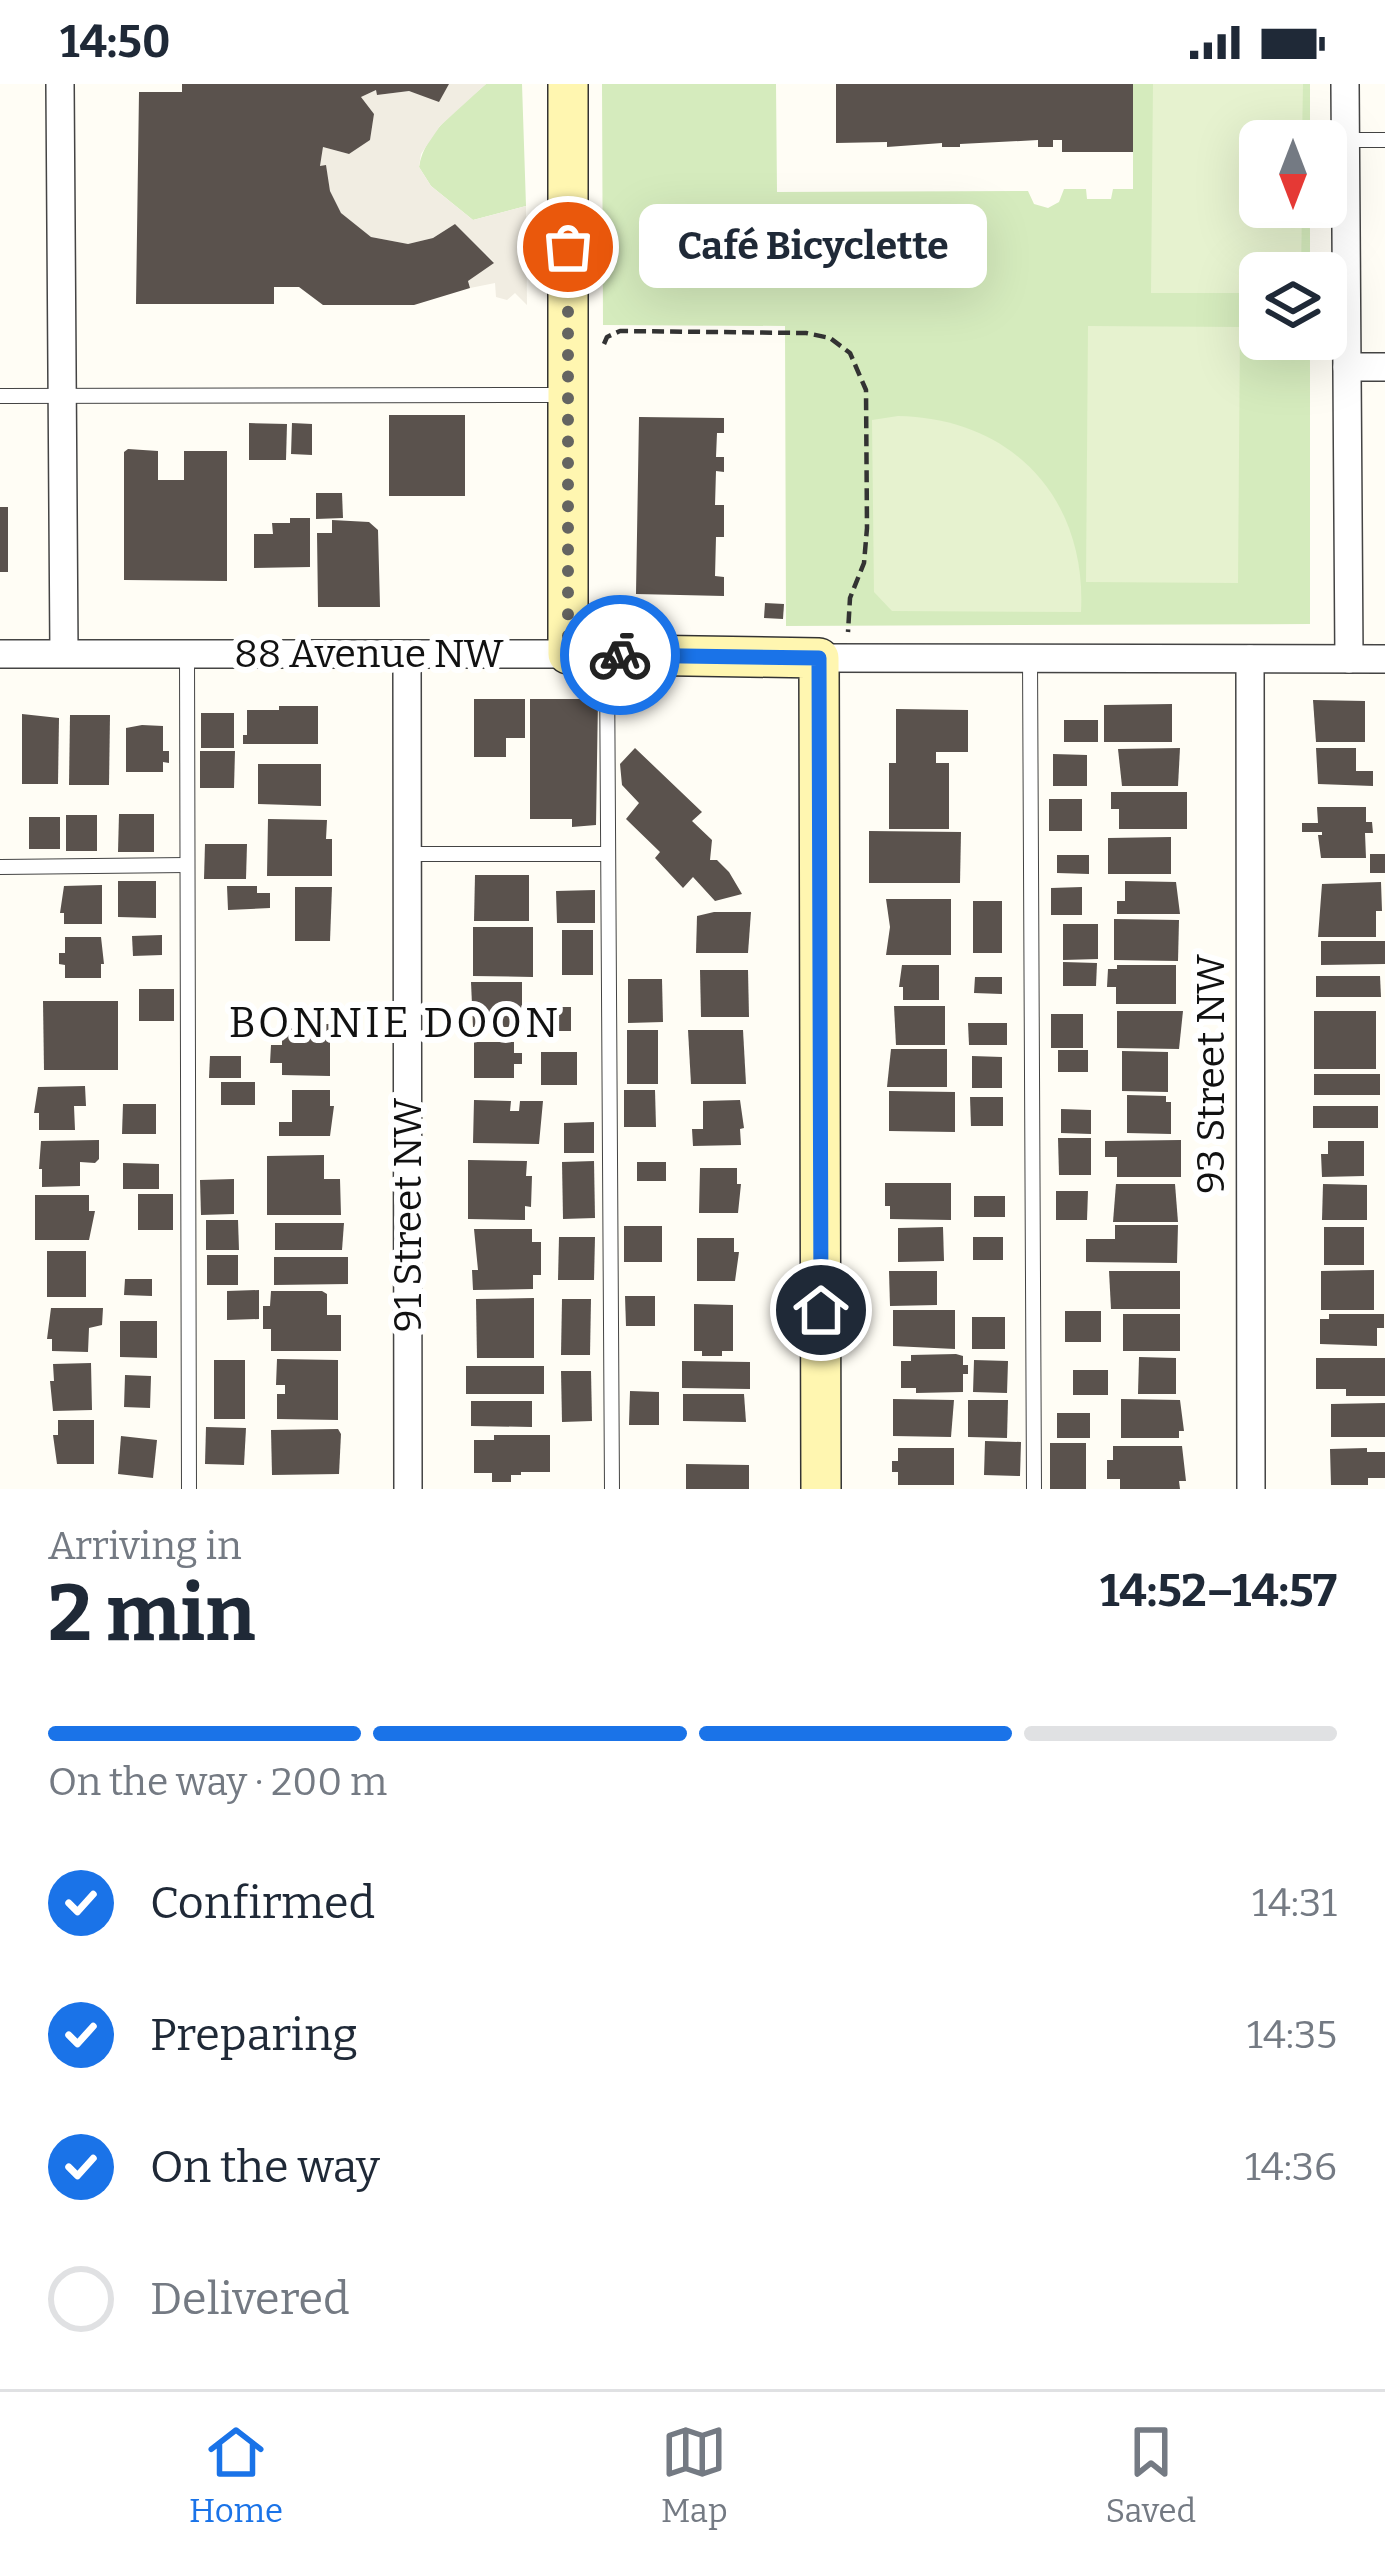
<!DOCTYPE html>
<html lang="en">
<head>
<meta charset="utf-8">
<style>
	body { margin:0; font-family:Bitter,serif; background:#f6f6f7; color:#1f2937; height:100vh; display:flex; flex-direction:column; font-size:45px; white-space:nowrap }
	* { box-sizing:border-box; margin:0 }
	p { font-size:39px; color:#747a83 }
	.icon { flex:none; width:66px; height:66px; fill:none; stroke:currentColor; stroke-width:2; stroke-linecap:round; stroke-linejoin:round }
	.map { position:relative; height:1405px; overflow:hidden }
	.drawer { display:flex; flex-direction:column; background:#fff; flex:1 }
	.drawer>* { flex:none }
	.needle { width:78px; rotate:180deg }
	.tools { position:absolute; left:1239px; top:36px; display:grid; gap:24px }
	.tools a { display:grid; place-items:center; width:108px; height:108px; border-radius:18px; background:#fff; box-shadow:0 12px 48px #0002; font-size:60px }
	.pin { position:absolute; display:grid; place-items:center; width:102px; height:102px; color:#fff; margin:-51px; border:6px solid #fff; border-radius:50%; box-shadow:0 3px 12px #0007 }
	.courier { position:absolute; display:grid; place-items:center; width:120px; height:120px; margin:-60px; border:9px solid #1a73e8; border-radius:50%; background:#fff; color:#222; box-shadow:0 3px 15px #0007 }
	.bubble { position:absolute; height:84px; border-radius:18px; background:#fff; box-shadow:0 12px 48px #0002; font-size:39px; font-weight:700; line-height:84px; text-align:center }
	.summary em { font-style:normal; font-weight:700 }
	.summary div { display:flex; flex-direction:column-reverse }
	.summary { display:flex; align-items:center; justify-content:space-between; height:204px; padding:0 48px }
	h1 { font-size:78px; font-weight:700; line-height:90px }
	.bar { display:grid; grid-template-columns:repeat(4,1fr); gap:18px 12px; align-content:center; height:144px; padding:0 48px }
	.bar i { height:15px; border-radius:9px; background:#e0e1e3 }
	.bar .current { background:#1a73e8 }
	.bar p { grid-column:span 4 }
	ol { padding:0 48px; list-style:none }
	li { display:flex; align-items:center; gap:36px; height:132px }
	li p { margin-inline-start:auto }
	li .icon { padding:12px; border-radius:50%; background:#1a73e8; color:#fff; stroke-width:4 }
	li:last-child { color:#747a83 }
	li i { width:66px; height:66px; border:6px solid #e0e1e3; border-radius:50% }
	.status { display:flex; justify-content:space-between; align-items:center; height:84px; padding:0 60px; background:#fff; direction:ltr }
	.status svg { height:33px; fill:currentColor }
	.dock { display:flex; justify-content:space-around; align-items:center; height:168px; border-top:3px solid #e0e1e3; background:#fff; font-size:33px; color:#747a83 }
	.dock a { display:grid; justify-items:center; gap:6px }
	.dock .current { color:#1a73e8 }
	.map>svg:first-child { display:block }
</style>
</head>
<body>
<div class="status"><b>14:50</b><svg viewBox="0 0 49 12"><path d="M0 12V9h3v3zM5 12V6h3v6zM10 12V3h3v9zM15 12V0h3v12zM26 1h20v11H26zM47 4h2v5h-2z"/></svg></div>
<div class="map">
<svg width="1385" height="1405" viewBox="0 0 1385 1405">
	<rect width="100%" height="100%" fill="#fffdf5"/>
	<g fill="#d5ebbd">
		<path d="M486 0H522L526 122 473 136 431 102 419 83C425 47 460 23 486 0Z"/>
		<path d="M602 0H776L777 108 1028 107 1034 120 1048 124 1059 118 1064 105H1086L1087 115H1111L1113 105H1133V0H1310V57H1260V123H1310V189H1260V255H1310V540L786 542 785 242 603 241Z"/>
	</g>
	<g fill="#e6f2cf">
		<path d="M1153 0H1303L1302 57H1260V123H1302L1301 189H1260V209H1151Z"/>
		<path d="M1088 242 1240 243 1238 499 1086 498Z"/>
		<path d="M898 332C1012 334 1087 414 1081 528L892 527 874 508 872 336Z"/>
	</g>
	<path fill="#f1ede2" d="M449 0H486L440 42 421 70 419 83 431 102 473 136 526 122 527 221 515 209 507 216 496 213 495 199 470 204 468 197 494 178 455 140 433 154 408 160 371 153 341 129 330 107 326 82H320L323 63 349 70 370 56 374 30 361 13 376 6 378 11 409 7 439 17Z"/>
	<g fill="#5a524d">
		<path d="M182 0H449L439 18 409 7 377 11 376 6 361 13 374 30 370 56 349 70 323 63 320 82 326 81 330 107 341 129 371 153 408 160 433 154 455 140 494 179 468 197 470 204 414 221H323L299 203H274V220H136L139 8H182Z"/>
		<path d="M836 0H1133V68H1062V56H1053V63H1038V56L960 60V63H942V59L887 63V58L836 59Z"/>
		<rect x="389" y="331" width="76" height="81"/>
		<path d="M639 333 724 334V349H717L716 373H724V388L716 387 715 421H724V453H716L715 492 724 493V512L636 510Z"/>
		<path d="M249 339 287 340 286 376H249Z"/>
		<path d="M292 339 312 340V371L291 370Z"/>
		<path d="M128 365 158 367V396H184V367H227V497L124 496V368Z"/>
		<path d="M316 409H342L343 434 316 435Z"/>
		<rect x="0" y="423" width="8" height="65"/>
		<path d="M290 434H310V483L254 484V450H273L272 439H290Z"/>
		<path d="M332 436 369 438 378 446 380 523H318L317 449H332Z"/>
		<path d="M765 519 784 520 783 535 764 534Z"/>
		<path d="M474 615H525V654H506V673H474Z"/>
		<path d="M530 615H598L596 741 572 743V735H530Z"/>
		<path d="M1313 616 1365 617V658H1316Z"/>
		<path d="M1172 620V658H1104V621Z"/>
		<path d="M279 622H318V660H243V651H247V626H279Z"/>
		<path d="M896 625 968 626V668H936V679H949V745H889V679H896Z"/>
		<rect x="201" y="629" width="33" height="35"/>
		<path d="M22 630 59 634 58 700H22Z"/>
		<path d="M70 631H110L109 701H69Z"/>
		<rect x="1064" y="636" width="34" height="22"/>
		<path d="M142 641 163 642V667H169V679L163 678V688H126V644Z"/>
		<path d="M635 664 702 728 692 737 712 756 710 776H717L729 788 742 810 715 817 693 793 683 804 655 774 660 768 626 735 639 719 622 701 620 680Z"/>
		<path d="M1180 664 1178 702H1122L1118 665Z"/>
		<path d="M1316 664H1356V687H1373V702L1318 700Z"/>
		<path d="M200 667H235L234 704H200Z"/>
		<path d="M1053 670 1087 671V702H1053Z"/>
		<path d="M258 680H321V722L258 720Z"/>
		<path d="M1111 708H1187V745H1119V725H1111Z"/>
		<rect x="1049" y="715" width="33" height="32"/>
		<path d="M1317 723H1366V738H1372L1373 749H1365L1366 774H1321L1318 751H1322V748H1302V739H1318Z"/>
		<path d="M119 730H154V768H118Z"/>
		<rect x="66" y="731" width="31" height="36"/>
		<rect x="29" y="733" width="31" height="32"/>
		<path d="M268 735 327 736 326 755H332V792H267Z"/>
		<path d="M869 747 961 748 960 799H869Z"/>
		<path d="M1171 753V790H1108V754Z"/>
		<path d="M205 760H247L246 795H204Z"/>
		<rect x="1370" y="770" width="15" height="19"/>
		<path d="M1057 771H1089V790L1057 789Z"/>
		<path d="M475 791H529V837H474Z"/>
		<path d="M118 797H156V834L118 833Z"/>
		<path d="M1125 797 1176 798 1180 830H1117V817H1125Z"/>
		<path d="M1381 798 1382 827H1376V853H1318L1322 800Z"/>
		<path d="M102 801V840H64V829H60L64 802Z"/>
		<path d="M227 802H257V809H270V824L228 826Z"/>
		<path d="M295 803H332L330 857H295Z"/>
		<path d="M1082 803V831H1051V804Z"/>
		<path d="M595 806V839H557L556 807Z"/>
		<path d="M886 815H951V871H886L890 843Z"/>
		<rect x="973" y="817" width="29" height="52"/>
		<path d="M714 828H751L748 869H696L697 832Z"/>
		<path d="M1114 835 1179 836 1178 877 1114 876Z"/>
		<path d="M1063 840H1098V875L1063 876Z"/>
		<path d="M473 843H533V893L473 892Z"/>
		<rect x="562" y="846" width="31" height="45"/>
		<path d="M162 851V871L133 872 132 852Z"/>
		<path d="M65 853H101L104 880H101V894H65V881L59 880V869H65Z"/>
		<path d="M1321 857H1385V880L1321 881Z"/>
		<path d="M1063 878 1097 879 1096 902H1063Z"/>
		<path d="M902 881H939V916H903V903H899Z"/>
		<path d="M1117 881H1176V920H1116V903H1107L1108 885H1117Z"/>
		<path d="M700 886H748L749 933H701Z"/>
		<path d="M1316 892H1380L1381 913H1316Z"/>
		<path d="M975 893H1002V910L974 909Z"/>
		<path d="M628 895H662L663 938 628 939Z"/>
		<path d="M471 898H522V943H473Z"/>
		<rect x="139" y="905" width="35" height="32"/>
		<path d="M43 917H118V986H44Z"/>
		<path d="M894 922H945V961H896Z"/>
		<rect x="538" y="923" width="33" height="24"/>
		<path d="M1117 927H1183L1179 965 1117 964Z"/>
		<rect x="1314" y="927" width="62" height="58"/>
		<rect x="1051" y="930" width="32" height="34"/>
		<path d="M968 939H1007V961H969Z"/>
		<path d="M282 940H330V992L282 991V979H270L271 961H282Z"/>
		<rect x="627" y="946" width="31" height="54"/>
		<path d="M688 946H743L746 1000H691Z"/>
		<path d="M474 958H514V969H522V980H514V994H474Z"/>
		<path d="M891 965H947V1003H887Z"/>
		<rect x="1058" y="966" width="30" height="22"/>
		<path d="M1122 967 1168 968V1008L1122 1007Z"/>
		<rect x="541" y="968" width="36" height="33"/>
		<path d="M210 972H241V994H209Z"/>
		<path d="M972 972 1002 973V1004H972Z"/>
		<rect x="1314" y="990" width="66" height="21"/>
		<rect x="221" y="998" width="34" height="23"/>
		<path d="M85 1002 86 1022H74L75 1046H39V1029H34L38 1003Z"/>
		<path d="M292 1006H330V1022H334L330 1052H279V1038H292Z"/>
		<path d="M624 1006H655L656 1043H624Z"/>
		<path d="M889 1007 955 1008V1048L889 1047Z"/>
		<path d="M1127 1011 1166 1012V1018H1171V1050L1127 1049Z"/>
		<path d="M970 1013H1003V1042H971Z"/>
		<path d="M474 1016 511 1017 510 1027H519L520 1017H543L539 1060 473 1059Z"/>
		<path d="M740 1016 744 1044 740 1045 741 1061 693 1062 692 1045H703V1017Z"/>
		<path d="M123 1020H156V1050H122Z"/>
		<rect x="1313" y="1022" width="65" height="22"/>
		<path d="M1061 1025 1091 1026V1050L1061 1049Z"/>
		<path d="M594 1038V1069H564V1039Z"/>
		<path d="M1058 1054H1091V1091H1059Z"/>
		<path d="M99 1056V1075L95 1079 80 1078V1102L42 1103V1085H39L41 1057Z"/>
		<path d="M1181 1056V1093H1117V1073H1105V1057Z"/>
		<path d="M1328 1057H1364V1092L1322 1093 1321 1070H1328Z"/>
		<path d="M324 1071V1095H340L341 1131H267V1072Z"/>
		<path d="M468 1076 527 1077 526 1092H532L531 1123 525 1122V1136L468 1135Z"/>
		<path d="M594 1077 595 1134 563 1135 562 1078Z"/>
		<rect x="637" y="1078" width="29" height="19"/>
		<path d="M123 1079 159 1080V1105H123Z"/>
		<path d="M700 1084H737V1100H741L738 1129H699Z"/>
		<path d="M234 1095V1130L201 1131 200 1096Z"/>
		<path d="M885 1099H951V1136L890 1135V1122H885Z"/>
		<path d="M1116 1100H1175L1178 1138H1113Z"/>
		<path d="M1323 1100 1367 1101V1136H1322Z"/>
		<path d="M1056 1107H1088L1087 1136H1056Z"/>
		<rect x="138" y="1110" width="35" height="36"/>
		<path d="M35 1111H89V1127H95L89 1156H35Z"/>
		<rect x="974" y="1112" width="31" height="21"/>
		<path d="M206 1136H238L239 1166H206Z"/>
		<path d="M275 1139H344L342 1166H275Z"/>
		<path d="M1115 1141H1178L1177 1179 1086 1178V1155H1115Z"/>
		<rect x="624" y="1142" width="38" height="36"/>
		<path d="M943 1143 944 1177 898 1178V1144Z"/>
		<rect x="1324" y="1143" width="40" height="38"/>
		<path d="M474 1145H532V1158H541V1191H533V1205L473 1206 472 1186H478Z"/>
		<path d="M559 1153H595L594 1196H558Z"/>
		<rect x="973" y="1153" width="30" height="23"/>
		<path d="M697 1154H734V1168H739L735 1197H697Z"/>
		<rect x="47" y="1167" width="39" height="46"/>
		<rect x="207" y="1171" width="31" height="30"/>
		<path d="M274 1173H348V1200L274 1201Z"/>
		<path d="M1374 1186V1226H1321V1187Z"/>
		<path d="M889 1187H937V1221L890 1222Z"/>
		<path d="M1109 1187H1180V1225H1111Z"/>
		<path d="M125 1195H152V1212L124 1211Z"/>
		<path d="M259 1206V1235L227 1236V1207Z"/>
		<path d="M271 1207H322L327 1210V1231H341V1267H271V1245H263V1222H270Z"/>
		<path d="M625 1212H655V1242H626Z"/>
		<path d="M534 1214V1274H477L476 1215Z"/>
		<path d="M562 1215H591L590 1271H561Z"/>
		<path d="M694 1220 733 1221V1267H722V1272H702V1267H694Z"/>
		<path d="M51 1224H103L102 1241 89 1244 88 1268 52 1267V1255H47Z"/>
		<path d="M893 1226H955V1265L893 1262Z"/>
		<rect x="1065" y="1227" width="36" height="31"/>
		<rect x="1123" y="1230" width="57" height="37"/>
		<path d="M1329 1230H1384V1244H1377V1262L1320 1260V1235H1329Z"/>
		<rect x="972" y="1233" width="33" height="32"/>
		<path d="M120 1237H157V1274L120 1273Z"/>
		<path d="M956 1270 963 1272V1281H968V1290H963V1308L916 1309V1304H901V1277H911V1271Z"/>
		<path d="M1139 1273 1176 1274V1310H1138Z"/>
		<path d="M1316 1274H1385V1312H1346V1305H1316Z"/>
		<path d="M277 1275 338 1276V1336L277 1335V1310H285V1301H276Z"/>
		<rect x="214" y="1276" width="31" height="59"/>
		<path d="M974 1276 1008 1277 1007 1309 973 1308Z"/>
		<path d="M682 1277 750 1278V1305L682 1304Z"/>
		<path d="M91 1279 92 1326 53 1327 50 1297H54L53 1280Z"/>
		<rect x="466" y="1282" width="78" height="28"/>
		<rect x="1073" y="1286" width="35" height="25"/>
		<path d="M561 1287H591L592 1337 562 1338Z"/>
		<path d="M125 1291 151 1292 150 1324 124 1323Z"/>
		<path d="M630 1307 659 1308V1341H629Z"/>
		<path d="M683 1310H744L746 1338 683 1337Z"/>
		<path d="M893 1315 954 1316 951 1353 893 1352Z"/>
		<path d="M1121 1315 1180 1316 1184 1347H1179V1354H1121Z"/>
		<path d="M968 1316H1008L1007 1354 968 1353Z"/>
		<path d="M471 1317H532V1343L471 1342Z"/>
		<path d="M1385 1319V1353H1331V1320Z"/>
		<rect x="1057" y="1329" width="33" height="25"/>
		<path d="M58 1336H94V1380H57L53 1351H58Z"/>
		<path d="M206 1343 246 1344 244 1381 205 1380Z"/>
		<path d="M338 1345 341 1350 339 1390 272 1391 271 1346Z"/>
		<path d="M494 1351H550V1388H521V1391H511V1398H492V1389H474V1356H494Z"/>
		<path d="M121 1352 157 1356 153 1394 118 1390Z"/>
		<path d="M985 1357 1021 1358 1020 1392 984 1391Z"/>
		<rect x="1050" y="1359" width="36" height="46"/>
		<path d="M1113 1362H1182L1186 1397H1179L1180 1405H1120V1395H1107V1376H1113Z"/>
		<path d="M898 1364H954V1401H898V1388H892V1377H898Z"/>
		<path d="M1367 1364V1368H1385V1394H1368V1401H1331L1330 1365Z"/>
		<path d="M686 1380 749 1381V1405H686Z"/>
	</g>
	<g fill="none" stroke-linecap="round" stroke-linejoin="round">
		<defs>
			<g id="lane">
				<path d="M1345 56H1385"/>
				<path d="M0 312 565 311"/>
				<path d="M187 570 189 1405"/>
				<path d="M1030 574 1034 1405"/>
				<path d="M607 576 612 1405"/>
				<path d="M409 770H608"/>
				<path d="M0 783 187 781"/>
			</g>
			<g id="street">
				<path d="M60 0 64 569"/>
				<path d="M1345 0 1349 575"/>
				<path d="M1347 283H1385"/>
				<path d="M0 570H568"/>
				<path d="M407 570 408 1405"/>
				<path d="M819 574 1385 575"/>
				<path d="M1250 575 1251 1405"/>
			</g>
			<path id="secondary" d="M568 0V570L819 574 821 1405"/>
		</defs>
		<use href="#lane" stroke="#444" stroke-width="16"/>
		<use href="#street" stroke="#444" stroke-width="30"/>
		<use href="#secondary" stroke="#333" stroke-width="42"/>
		<path stroke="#333" stroke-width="4.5" stroke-dasharray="12 6" stroke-linecap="butt" d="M604 260 607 253 620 247 806 249 830 254 850 269 866 306 867 444 864 479 850 514 848 548"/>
		<use href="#lane" stroke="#fff" stroke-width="14"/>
		<use href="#street" stroke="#fff" stroke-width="27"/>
		<use href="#secondary" stroke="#fff6b0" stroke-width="39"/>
	</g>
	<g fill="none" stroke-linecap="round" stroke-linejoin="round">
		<path stroke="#646461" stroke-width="12" stroke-dasharray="0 21.6" d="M568 163V570L620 571"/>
		<path stroke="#1a73e8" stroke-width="15" d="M620 571 819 574 821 1226"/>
	</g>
	<g text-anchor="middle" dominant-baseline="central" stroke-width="12" stroke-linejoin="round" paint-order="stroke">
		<g font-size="39" fill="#111" stroke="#fff">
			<text x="369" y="570">88 Avenue NW</text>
			<text transform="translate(1211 990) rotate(-90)">93 Street NW</text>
			<text transform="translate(408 1131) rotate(-90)">91 Street NW</text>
		</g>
		<g font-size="42" letter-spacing="3" fill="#111" stroke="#fff">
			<text x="395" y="939">BONNIE DOON</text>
		</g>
	</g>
</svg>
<div class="tools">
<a><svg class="needle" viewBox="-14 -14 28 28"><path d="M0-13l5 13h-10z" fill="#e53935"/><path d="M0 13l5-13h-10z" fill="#747a83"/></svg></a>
<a><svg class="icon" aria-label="layers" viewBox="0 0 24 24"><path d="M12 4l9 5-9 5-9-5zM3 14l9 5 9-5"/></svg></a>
</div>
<div class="pin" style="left:568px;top:163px;background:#ea580c"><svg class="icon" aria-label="bag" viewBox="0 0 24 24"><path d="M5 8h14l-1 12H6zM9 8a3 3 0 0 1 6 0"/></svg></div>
<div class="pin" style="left:821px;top:1226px;background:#1f2937"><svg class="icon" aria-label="home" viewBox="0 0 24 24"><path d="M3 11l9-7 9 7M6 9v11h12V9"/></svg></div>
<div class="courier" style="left:620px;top:571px"><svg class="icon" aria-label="bike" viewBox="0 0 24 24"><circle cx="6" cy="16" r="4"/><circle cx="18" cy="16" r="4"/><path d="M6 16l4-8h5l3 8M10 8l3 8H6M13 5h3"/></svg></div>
<div class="bubble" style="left:639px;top:120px;width:348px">Café Bicyclette</div>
</div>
<section class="drawer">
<div class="summary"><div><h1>2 min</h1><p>Arriving in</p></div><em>14:52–14:57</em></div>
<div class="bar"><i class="current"></i><i class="current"></i><i class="current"></i><i></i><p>On the way · 200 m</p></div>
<ol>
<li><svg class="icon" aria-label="check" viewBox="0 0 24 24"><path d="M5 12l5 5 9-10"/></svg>Confirmed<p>14:31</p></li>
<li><svg class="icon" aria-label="check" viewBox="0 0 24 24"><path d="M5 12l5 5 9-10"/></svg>Preparing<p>14:35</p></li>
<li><svg class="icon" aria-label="check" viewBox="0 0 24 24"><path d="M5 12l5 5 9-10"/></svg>On the way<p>14:36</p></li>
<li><i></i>Delivered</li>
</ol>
</section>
<nav class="dock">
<a class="current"><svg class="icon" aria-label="home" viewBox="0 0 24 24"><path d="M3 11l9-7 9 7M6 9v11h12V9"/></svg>Home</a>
<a><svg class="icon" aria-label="map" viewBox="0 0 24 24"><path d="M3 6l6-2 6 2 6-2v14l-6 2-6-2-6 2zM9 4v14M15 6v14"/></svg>Map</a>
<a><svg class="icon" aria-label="saved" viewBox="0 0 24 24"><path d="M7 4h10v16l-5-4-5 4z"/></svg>Saved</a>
</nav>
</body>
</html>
